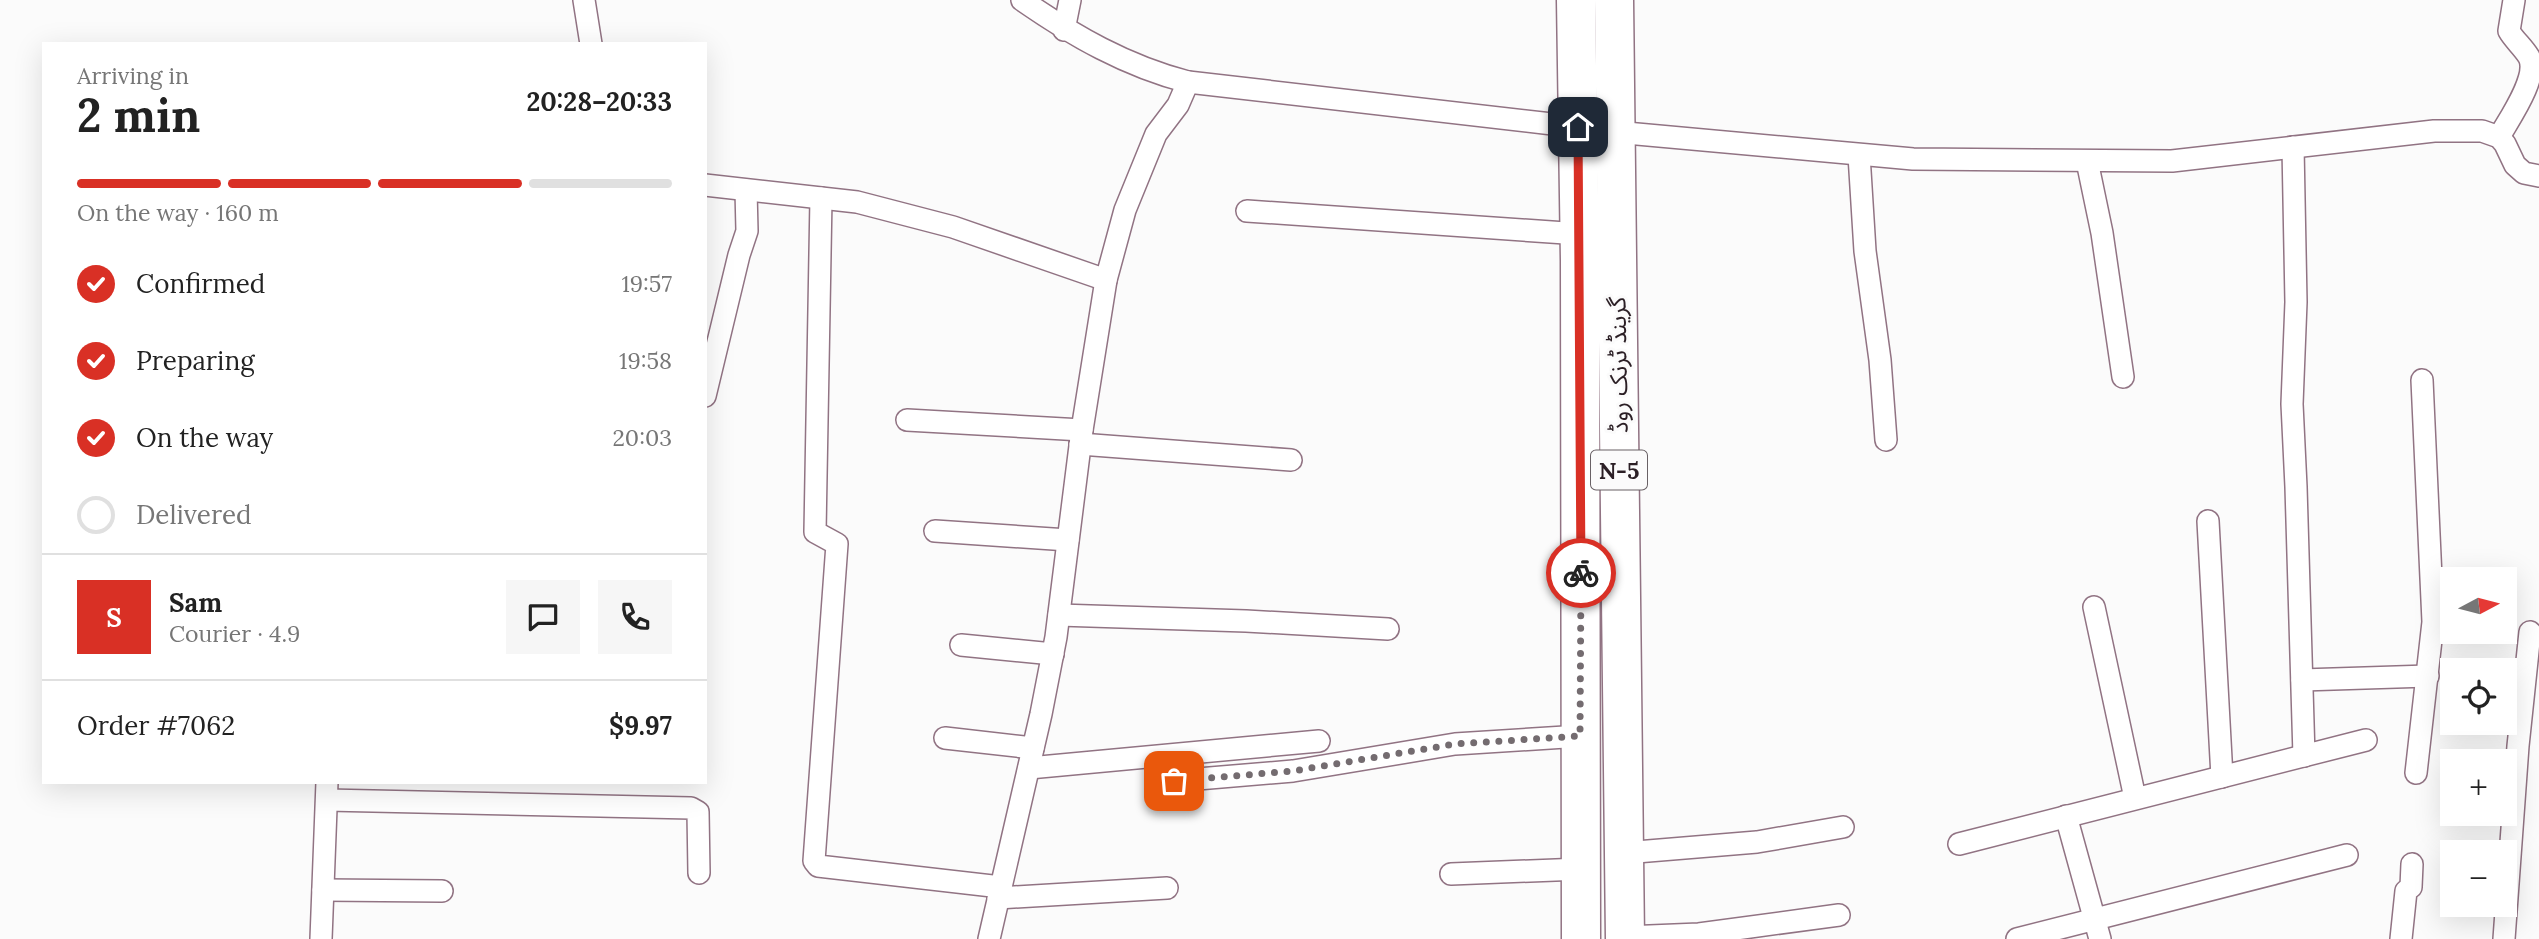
<!DOCTYPE html>
<html lang="en">
<head>
<meta charset="utf-8">
<style>
	body { margin:0; font-family:Lora,"Noto Sans Arabic",serif; background:#f6f6f6; color:#222; height:100vh; display:flex; flex-direction:column; font-size:26px; white-space:nowrap }
	* { box-sizing:border-box; margin:0 }
	p { font-size:23px; color:#767676 }
	.icon { flex:none; width:38px; height:38px; fill:none; stroke:currentColor; stroke-width:2; stroke-linecap:round; stroke-linejoin:round }
	.map { position:relative; flex:1; overflow:hidden }
	.panel { position:absolute; left:42px; top:42px; width:665px; height:742px; display:flex; flex-direction:column; background:#fff; border-radius:0px; box-shadow:0 7px 28px #0002 }
	.panel>* { flex:none }
	.needle { width:46px; rotate:83deg }
	.tools { position:absolute; left:2440px; top:567px; display:grid; gap:14px }
	.tools a { display:grid; place-items:center; width:77px; height:77px; border-radius:0px; background:#fff; box-shadow:0 7px 28px #0002; font-size:35px }
	.pin { position:absolute; display:grid; place-items:center; width:60px; height:60px; color:#fff; margin:-30px; border-radius:14px; box-shadow:0 4px 10px #0006 }
	.courier { position:absolute; display:grid; place-items:center; width:70px; height:70px; margin:-35px; border:5px solid #d93025; border-radius:50%; background:#fff; color:#222; box-shadow:0 2px 9px #0007 }
	.summary em { font-style:normal; font-weight:700 }
	.summary div { display:flex; flex-direction:column-reverse }
	.summary { display:flex; align-items:center; justify-content:space-between; height:119px; padding:0 35px }
	h1 { font-size:46px; font-weight:700; line-height:52px }
	.bar { display:grid; grid-template-columns:repeat(4,1fr); gap:10px 7px; align-content:center; height:84px; padding:0 35px }
	.bar i { height:9px; border-radius:5px; background:#e0e0e0 }
	.bar .active { background:#d93025 }
	.bar p { grid-column:span 4 }
	.line { display:flex; align-items:center; gap:18px; padding:0 35px; border-top:2px solid #e0e0e0 }
	.line div { flex:1 }
	.round { display:grid; place-items:center; flex:none; width:74px; height:74px; border-radius:0px; background:#f6f6f6 }
	ol { padding:0 35px; list-style:none }
	li { display:flex; align-items:center; gap:21px; height:77px }
	li p { margin-inline-start:auto }
	li .icon { padding:7px; border-radius:50%; background:#d93025; color:#fff; stroke-width:4 }
	li:last-child { color:#767676 }
	li i { width:38px; height:38px; border:4px solid #e0e0e0; border-radius:50% }
	.map>svg:first-child { display:block }
</style>
</head>
<body>
<div class="map">
<svg width="2539" height="939" viewBox="0 0 2539 939">
	<rect width="100%" height="100%" fill="#fbfbfb"/>
	<g fill="none" stroke-linecap="round" stroke-linejoin="round">
		<defs>
			<g id="street">
				<path d="M584 0 591 44"/>
				<path d="M1022 0C1074 36 1126 66 1188 82L1578 127"/>
				<path d="M1064 30 1070 0"/>
				<path d="M1615 132 1913 159 2172 161 2434 131H2482L2499 137 2505 144 2515 165 2524 173 2539 176"/>
				<path d="M2499 137C2509 119 2539 77 2529 57 2523 47 2514 40 2509 31L2514 0"/>
				<path d="M2293 147 2296 302 2292 404 2296 487 2304 756"/>
				<path d="M1859 155 1865 251 1880 360 1886 440"/>
				<path d="M2087 161 2102 233 2123 377"/>
				<path d="M705 185 857 202 953 227 1106 280"/>
				<path d="M821 198 815 532 837 544 814 861 818 866 1001 887"/>
				<path d="M1247 211 1580 234"/>
				<path d="M705 396 739 255 747 231 746 190"/>
				<path d="M907 420 1082 430"/>
				<path d="M1080 444 1291 460"/>
				<path d="M2208 521 2222 777"/>
				<path d="M935 531 1068 540"/>
				<path d="M2094 607 2135 798"/>
				<path d="M1059 615 1246 621 1388 629"/>
				<path d="M961 645 1053 654"/>
				<path d="M2302 680 2428 676"/>
				<path d="M945 738 1033 748"/>
				<path d="M1029 768 1319 741"/>
				<path d="M2416 773 2433 622 2422 380"/>
				<path d="M1174 781 1293 771 1455 744 1581 736"/>
				<path d="M327 800 691 808 698 812 699 873"/>
				<path d="M2066 816 2100 939"/>
				<path d="M1959 844 2366 740"/>
				<path d="M1624 853 1757 842 1843 827"/>
				<path d="M1451 874 1581 869"/>
				<path d="M323 890 442 891"/>
				<path d="M998 898 1167 888"/>
				<path d="M1625 937 1699 934 1839 915"/>
				<path d="M321 939 327 782"/>
				<path d="M989 939 1041 714 1056 637 1082 430 1106 280 1125 210 1156 134 1178 105 1188 82"/>
				<path d="M2017 939 2347 855"/>
				<path d="M2401 939 2406 891 2411 887 2412 864"/>
				<path d="M2504 939 2518 746 2530 632"/>
			</g>
			<g id="highway">
				<path d="M1576 0 1580 261 1581 939"/>
				<path d="M1614 0 1625 939"/>
			</g>
		</defs>
		<use href="#street" stroke="#917383" stroke-width="24"/>
		<use href="#highway" stroke="#917383" stroke-width="41"/>
		<use href="#street" stroke="#fff" stroke-width="21"/>
		<use href="#highway" stroke="#fff" stroke-width="38"/>
	</g>
	<g fill="none" stroke-linecap="round" stroke-linejoin="round">
		<path stroke="#746c70" stroke-width="7" stroke-dasharray="0 12.6" d="M1174 781 1293 771 1455 744 1580 736 1581 573"/>
		<path stroke="#d93025" stroke-width="9" d="M1578 127 1581 573"/>
	</g>
	<g text-anchor="middle" dominant-baseline="central" stroke-width="6" stroke-linejoin="round" paint-order="stroke">
		<rect fill="#fbfbfb" stroke="#696165" stroke-width="2" x="1591" y="450.5" width="56" height="39" rx="5"/>
		<g font-size="23" font-weight="bold" fill="#2b1f25">
			<text x="1619" y="470">N-5</text>
		</g>
		<g font-size="24" fill="#2b1f25" stroke="#fbfbfb">
			<text transform="translate(1618 365) rotate(-91)">گرینڈ ٹرنک روڈ</text>
		</g>
	</g>
</svg>
<div class="tools">
<a><svg class="needle" viewBox="-14 -14 28 28"><path d="M0-13l5 13h-10z" fill="#e53935"/><path d="M0 13l5-13h-10z" fill="#767676"/></svg></a>
<a><svg class="icon" aria-label="locate" viewBox="0 0 24 24"><circle cx="12" cy="12" r="6"/><path d="M12 2v4M12 18v4M2 12h4M18 12h4"/></svg></a>
<a>+</a>
<a>−</a>
</div>
<div class="pin" style="left:1174px;top:781px;background:#ea580c"><svg class="icon" aria-label="bag" viewBox="0 0 24 24"><path d="M5 8h14l-1 12H6zM9 8a3 3 0 0 1 6 0"/></svg></div>
<div class="pin" style="left:1578px;top:127px;background:#1f2937"><svg class="icon" aria-label="home" viewBox="0 0 24 24"><path d="M3 11l9-7 9 7M6 9v11h12V9"/></svg></div>
<div class="courier" style="left:1581px;top:573px"><svg class="icon" aria-label="bike" viewBox="0 0 24 24"><circle cx="6" cy="16" r="4"/><circle cx="18" cy="16" r="4"/><path d="M6 16l4-8h5l3 8M10 8l3 8H6M13 5h3"/></svg></div>
<section class="panel">
<div class="summary"><div><h1>2 min</h1><p>Arriving in</p></div><em>20:28–20:33</em></div>
<div class="bar"><i class="active"></i><i class="active"></i><i class="active"></i><i></i><p>On the way · 160 m</p></div>
<ol>
<li><svg class="icon" aria-label="check" viewBox="0 0 24 24"><path d="M5 12l5 5 9-10"/></svg>Confirmed<p>19:57</p></li>
<li><svg class="icon" aria-label="check" viewBox="0 0 24 24"><path d="M5 12l5 5 9-10"/></svg>Preparing<p>19:58</p></li>
<li><svg class="icon" aria-label="check" viewBox="0 0 24 24"><path d="M5 12l5 5 9-10"/></svg>On the way<p>20:03</p></li>
<li><i></i>Delivered</li>
</ol>
<div class="line" style="height:126px"><b class="round" style="background:#d93025;color:#fff">S</b><div><b>Sam</b><p>Courier · 4.9</p></div><a class="round"><svg class="icon" aria-label="chat" viewBox="0 0 24 24"><path d="M4 5h16v11H9l-5 4z"/></svg></a><a class="round"><svg class="icon" aria-label="phone" viewBox="0 0 24 24"><path d="M5 4h4l2 5-3 2q2 4 5 5l2-3 5 2v4C11 20 4 13 5 4z"/></svg></a></div>
<div class="line" style="height:91px"><div>Order #7062</div><b>$9.97</b></div>
</section>
</div>
</body>
</html>
